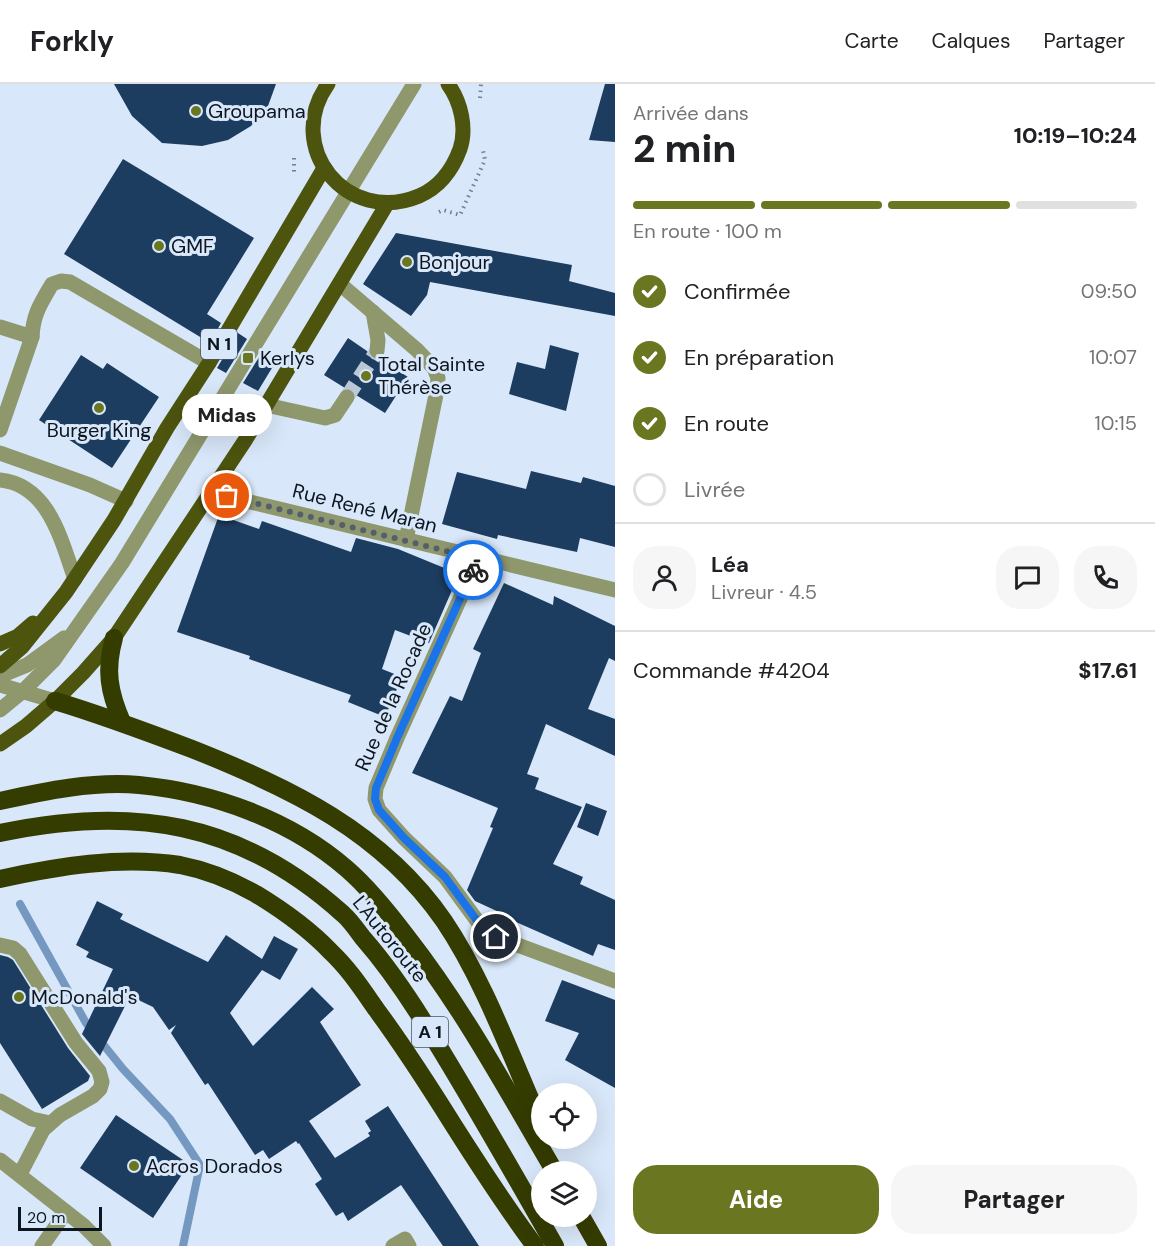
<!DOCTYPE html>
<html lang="fr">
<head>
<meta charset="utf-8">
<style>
	body { margin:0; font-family:"DM Sans",sans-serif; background:#f6f6f6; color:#202124; height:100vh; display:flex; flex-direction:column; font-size:22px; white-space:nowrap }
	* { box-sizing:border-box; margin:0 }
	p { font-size:20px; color:#757577 }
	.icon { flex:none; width:33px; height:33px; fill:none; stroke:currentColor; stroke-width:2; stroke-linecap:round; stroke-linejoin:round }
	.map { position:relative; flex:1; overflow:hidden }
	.details { display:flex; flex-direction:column; background:#fff; width:540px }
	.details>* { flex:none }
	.buttons { position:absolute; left:531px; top:999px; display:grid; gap:12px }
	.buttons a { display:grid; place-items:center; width:66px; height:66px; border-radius:50%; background:#fff; box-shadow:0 6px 24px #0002; font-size:30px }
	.scale { position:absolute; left:18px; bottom:15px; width:84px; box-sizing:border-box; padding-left:6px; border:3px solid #0d1620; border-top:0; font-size:16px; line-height:21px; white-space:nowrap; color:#0d1620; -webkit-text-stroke:4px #d8e7f9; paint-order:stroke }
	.pin { position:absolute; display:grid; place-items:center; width:51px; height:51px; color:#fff; margin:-26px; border:3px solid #fff; border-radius:50%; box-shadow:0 2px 6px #0007 }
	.courier { position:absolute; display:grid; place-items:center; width:60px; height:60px; margin:-30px; border:4px solid #1a73e8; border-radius:50%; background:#fff; color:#222; box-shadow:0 2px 8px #0007 }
	.bubble { position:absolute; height:42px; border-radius:21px; background:#fff; box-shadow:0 6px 24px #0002; font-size:20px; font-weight:800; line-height:42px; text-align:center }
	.head em { font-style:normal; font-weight:800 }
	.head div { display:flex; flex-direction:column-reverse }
	.head { display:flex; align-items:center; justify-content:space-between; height:102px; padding:0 18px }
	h1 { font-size:39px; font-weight:800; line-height:45px }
	.bar { display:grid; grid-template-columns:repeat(4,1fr); gap:9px 6px; align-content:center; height:72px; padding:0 18px }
	.bar i { height:8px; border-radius:4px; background:#e0e0e0 }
	.bar .selected { background:#6b7621 }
	.bar p { grid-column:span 4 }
	.line { display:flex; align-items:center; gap:15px; padding:0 18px; border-top:2px solid #e0e0e0 }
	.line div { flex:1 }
	.round { display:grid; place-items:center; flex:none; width:63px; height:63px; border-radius:24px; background:#f6f6f6 }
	ol { padding:0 18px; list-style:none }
	li { display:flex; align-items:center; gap:18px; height:66px }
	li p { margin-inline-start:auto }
	li .icon { padding:6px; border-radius:50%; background:#6b7621; color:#fff; stroke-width:4 }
	li:last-child { color:#757577 }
	li i { width:33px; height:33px; border:3px solid #e0e0e0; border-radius:50% }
	.primary-button { display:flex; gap:12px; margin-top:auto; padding:12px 18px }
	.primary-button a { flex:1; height:69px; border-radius:24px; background:#6b7621; color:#fff; font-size:24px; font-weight:800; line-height:69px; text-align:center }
	.primary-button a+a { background:#f6f6f6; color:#202124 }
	header { display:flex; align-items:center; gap:36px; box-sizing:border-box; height:84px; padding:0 30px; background:#fff; border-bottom:2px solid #e0e0e0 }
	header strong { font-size:28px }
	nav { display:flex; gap:33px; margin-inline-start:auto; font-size:21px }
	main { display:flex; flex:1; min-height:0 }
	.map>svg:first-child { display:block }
</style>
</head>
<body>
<header>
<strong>Forkly</strong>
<nav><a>Carte</a><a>Calques</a><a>Partager</a></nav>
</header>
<main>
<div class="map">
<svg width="615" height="1162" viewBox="0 0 615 1162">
	<rect width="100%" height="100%" fill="#d8e7f9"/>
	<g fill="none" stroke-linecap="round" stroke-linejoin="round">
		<path stroke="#7498c0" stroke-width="8" d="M20 820 86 939 123 985 170 1035 200 1081 183 1162"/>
	</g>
	<g fill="#1d3d60">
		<path d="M114 0H276L268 22 251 42 228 56 202 62 162 59 132 32Z"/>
		<path d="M605 0H615V58L589 56Z"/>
		<path d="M123 75 254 154 207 230 221 239 210 259 64 170Z"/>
		<path d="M396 149 572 181 569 197 615 209V232L430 198 427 211 411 232 363 200Z"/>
		<path d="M238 249 247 255 226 289 217 284Z"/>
		<path d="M348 254 367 267 372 275 381 276 408 293 385 329 356 311 352 305 345 304 324 291Z"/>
		<path d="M550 261 579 269 566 327 509 310 517 278 545 285Z"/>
		<path d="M264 265 278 274 258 307 243 299Z"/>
		<path d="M81 271 103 285 107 279 159 313 112 384 39 336Z"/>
		<path d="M531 387 581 399 583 393 615 402V463L580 454 577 468 498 451 497 455 442 440 457 388 526 405Z"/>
		<path d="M219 431 259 445 262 437 351 468 356 454 398 465 459 490 429 559 395 546 382 585 402 593 385 633 348 618 351 611 249 575 250 572 177 548Z"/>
		<path d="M504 499 553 521 554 512 615 542V577L609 574 588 625 615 635V672L546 640 527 690 539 694 535 705 582 723 553 780 583 793 580 800 615 816V866L598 860 593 872 500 831 501 829 475 817 467 806 493 744 490 743 498 724 412 689 450 612 462 617 481 569 473 565Z"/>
		<path d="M586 719 607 727 598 752 577 743Z"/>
		<path d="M97 817 123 830 120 835 208 878 226 851 262 875 274 852 298 865 280 896 262 886 230 929 253 962 312 903 334 925 320 938 361 1001 309 1037 335 1074 370 1052 368 1049 371 1047 365 1037 388 1022 479 1162H443L401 1101 348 1137 343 1128 336 1132 315 1100 322 1095 299 1059 298 1060 296 1057 269 1075 263 1066 255 1071 208 999 205 1001 171 949 176 941 169 946 153 923 130 912 100 972 82 950 113 885 86 873 89 868 76 861Z"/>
		<path d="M0 871 8 873 13 876 68 964 90 992 88 997 42 1025 0 959Z"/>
		<path d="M562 896 615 916V1004L565 976 579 949 545 937Z"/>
		<path d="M116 1031 189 1080 153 1134 80 1084Z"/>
	</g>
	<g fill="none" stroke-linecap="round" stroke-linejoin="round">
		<path stroke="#bac8d8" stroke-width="15" stroke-dasharray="15 8" stroke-linecap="butt" d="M347 313 377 267"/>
		<g stroke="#737f8d" stroke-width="4" stroke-dasharray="1.5 4.5" stroke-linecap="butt">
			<path d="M480 14 481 0"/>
			<path d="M294 74V90"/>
			<path d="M439 128 443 126 460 131 485 76 483 66"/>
		</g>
		<g stroke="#8f976d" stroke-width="15">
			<path d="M0 243 32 253C33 230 41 219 52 200L61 197 70 198 209 279"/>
			<path d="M0 346 32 253"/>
			<path d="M0 369 90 401 126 417"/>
			<path d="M0 396C49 401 61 456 75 495"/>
			<path d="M0 592 27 581 64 554"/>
			<path d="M0 626 22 608 54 576 122 479 414 0"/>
			<path d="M0 861 13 864 20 870 76 959 99 987 102 998 100 1005 93 1012 60 1031 43 1046 20 1090"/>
			<path d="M0 1017 32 1035 50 1039"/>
			<path d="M42 1162 66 1128"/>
		</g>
		<g stroke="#8f976d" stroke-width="15">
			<path d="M340 200 417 266 434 284 438 294 437 306 406 456"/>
			<path d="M373 228 378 256 377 267"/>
			<path d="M266 321 325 334 335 331 347 313"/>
			<path d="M209 408 615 506"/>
			<path d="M478 475 397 654 376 704 375 715 379 726 404 754 445 793 478 838 496 853 615 897"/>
			<path d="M0 601 55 617"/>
			<path d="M0 1076 84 1142 104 1162"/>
			<path d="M393 1162 405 1155 409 1162"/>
		</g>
		<g stroke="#4c540e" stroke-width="15">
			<path d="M328 0C283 63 347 142 419 112 440 103 452 87 460 65 467 44 461 18 448 0"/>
			<path d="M0 560 18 552 33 539"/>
			<path d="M0 582 22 563 66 508 114 436 167 344 209 279 324 84"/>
			<path d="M0 660 26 642 55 617 83 589 114 554 246 355 387 120"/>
		</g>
		<g stroke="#353c00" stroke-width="18">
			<path d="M114 554C105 586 109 608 122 638"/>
			<path d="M55 617C102 631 147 648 192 665 290 704 382 747 444 837 484 896 513 977 542 1042"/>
			<path d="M0 717C45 707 93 697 139 701 213 708 291 736 347 785 370 805 389 829 407 853 464 926 508 1008 555 1088"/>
			<path d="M0 749C132 721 240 737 343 830 350 836 357 846 363 854 391 886 414 921 436 958 477 1025 516 1094 555 1162"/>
			<path d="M0 795C58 782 121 772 180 781 206 786 233 797 256 810 284 827 309 845 331 868 349 885 362 905 376 925 404 963 429 1002 454 1042 480 1083 506 1123 535 1162"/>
			<path d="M581 1132 598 1162"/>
		</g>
	</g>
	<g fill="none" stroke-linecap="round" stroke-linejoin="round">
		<path stroke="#545f6c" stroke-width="6" stroke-dasharray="0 10.8" d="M227 412 478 475 473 486"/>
		<path stroke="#1a73e8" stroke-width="8" d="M473 486 397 654 376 704 375 715 379 726 404 754 445 793 478 838 496 853"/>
	</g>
	<g fill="#6b7621" stroke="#d8e7f9" stroke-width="2">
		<circle cx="196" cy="27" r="6"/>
		<circle cx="159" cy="162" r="6"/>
		<circle cx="407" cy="178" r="6"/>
		<rect x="242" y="268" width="12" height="12" rx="3"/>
		<circle cx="366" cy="292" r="6"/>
		<circle cx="99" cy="324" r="6"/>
		<circle cx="19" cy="913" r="6"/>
		<circle cx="134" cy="1082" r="6"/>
	</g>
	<g text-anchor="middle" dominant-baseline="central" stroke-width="6" stroke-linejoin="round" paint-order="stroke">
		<g fill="#d8e7f9" stroke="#4a5561" stroke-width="1.5">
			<rect x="201" y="245" width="36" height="30" rx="4.5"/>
			<rect x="412" y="933" width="36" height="30" rx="4.5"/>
		</g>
		<g font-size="18" font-weight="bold" fill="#0d1620">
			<text x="219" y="260">N 1</text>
			<text x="430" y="948">A 1</text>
		</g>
		<g font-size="20" fill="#0d1620" stroke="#d8e7f9" text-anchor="start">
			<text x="208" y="27">Groupama</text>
			<text x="171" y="162">GMF</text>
			<text x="419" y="178">Bonjour</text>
			<text x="260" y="274">Kerlys</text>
			<text x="378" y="280">Total Sainte<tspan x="378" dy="23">Thérèse</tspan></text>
			<text x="99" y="346" text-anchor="middle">Burger King</text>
			<text x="31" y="913">McDonald's</text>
			<text x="146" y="1082">Acros Dorados</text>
		</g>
		<g font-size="20" fill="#0d1620" stroke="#d8e7f9">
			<text transform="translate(365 424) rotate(14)">Rue René Maran</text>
			<text transform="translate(393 613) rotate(-66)">Rue de la Rocade</text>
			<text transform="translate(390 855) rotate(51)">L'Autoroute</text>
		</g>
	</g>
</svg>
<div class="buttons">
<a><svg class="icon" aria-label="locate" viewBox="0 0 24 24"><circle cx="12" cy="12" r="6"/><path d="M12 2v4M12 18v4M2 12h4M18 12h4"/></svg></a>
<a><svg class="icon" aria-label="layers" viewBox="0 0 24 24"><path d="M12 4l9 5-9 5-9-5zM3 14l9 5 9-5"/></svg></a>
</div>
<div class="scale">20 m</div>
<div class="pin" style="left:227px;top:412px;background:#ea580c"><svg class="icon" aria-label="bag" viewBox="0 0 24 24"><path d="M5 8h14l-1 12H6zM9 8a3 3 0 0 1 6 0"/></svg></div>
<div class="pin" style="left:496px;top:853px;background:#1f2937"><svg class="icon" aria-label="home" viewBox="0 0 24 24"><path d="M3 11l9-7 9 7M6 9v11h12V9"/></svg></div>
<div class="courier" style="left:473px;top:486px"><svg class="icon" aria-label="bike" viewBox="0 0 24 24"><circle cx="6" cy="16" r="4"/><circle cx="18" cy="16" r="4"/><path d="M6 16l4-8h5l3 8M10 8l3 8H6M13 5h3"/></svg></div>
<div class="bubble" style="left:182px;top:310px;width:90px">Midas</div>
</div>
<section class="details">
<div class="head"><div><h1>2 min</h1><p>Arrivée dans</p></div><em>10:19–10:24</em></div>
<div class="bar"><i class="selected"></i><i class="selected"></i><i class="selected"></i><i></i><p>En route · 100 m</p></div>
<ol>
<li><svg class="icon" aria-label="check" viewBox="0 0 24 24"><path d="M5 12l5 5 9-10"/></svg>Confirmée<p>09:50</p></li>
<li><svg class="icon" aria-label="check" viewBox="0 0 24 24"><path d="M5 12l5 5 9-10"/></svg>En préparation<p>10:07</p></li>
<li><svg class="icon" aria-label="check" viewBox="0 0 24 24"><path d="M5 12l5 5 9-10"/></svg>En route<p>10:15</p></li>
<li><i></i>Livrée</li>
</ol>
<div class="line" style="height:108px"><a class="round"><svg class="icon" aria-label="person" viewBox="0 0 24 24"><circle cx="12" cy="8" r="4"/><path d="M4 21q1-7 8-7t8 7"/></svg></a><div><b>Léa</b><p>Livreur · 4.5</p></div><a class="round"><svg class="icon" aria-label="chat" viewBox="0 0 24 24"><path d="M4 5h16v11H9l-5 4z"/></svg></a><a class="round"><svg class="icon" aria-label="phone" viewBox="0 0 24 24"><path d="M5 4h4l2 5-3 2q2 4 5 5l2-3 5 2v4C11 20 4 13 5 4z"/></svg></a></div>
<div class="line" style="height:78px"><div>Commande #4204</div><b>$17.61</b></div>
<div class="primary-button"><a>Aide</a><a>Partager</a></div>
</section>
</main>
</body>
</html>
